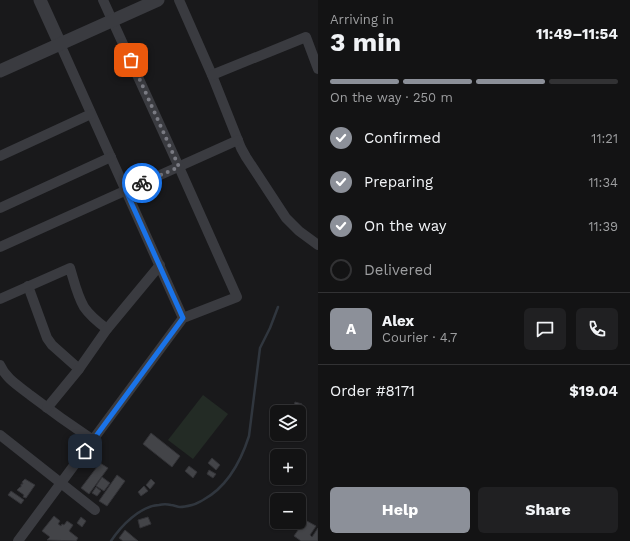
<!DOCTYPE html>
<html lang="en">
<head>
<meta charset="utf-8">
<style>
	body { margin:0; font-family:"Work Sans",sans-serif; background:#202022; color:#f1f3f6; height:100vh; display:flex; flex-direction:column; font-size:15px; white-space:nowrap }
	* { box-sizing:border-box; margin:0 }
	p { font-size:13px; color:#9d9ea0 }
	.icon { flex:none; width:22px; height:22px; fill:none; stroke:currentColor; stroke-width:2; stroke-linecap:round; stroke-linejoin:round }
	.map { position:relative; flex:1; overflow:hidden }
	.side { display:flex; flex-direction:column; background:#131314; width:312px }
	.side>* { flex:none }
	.buttons { position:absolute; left:270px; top:405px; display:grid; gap:8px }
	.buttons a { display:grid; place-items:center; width:36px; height:36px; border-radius:6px; background:#131314; box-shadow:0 1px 3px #0004,0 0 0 1px #323234; font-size:20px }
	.pin { position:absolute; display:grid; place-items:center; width:34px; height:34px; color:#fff; margin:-17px; border-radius:8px; box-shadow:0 2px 6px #0006 }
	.courier { position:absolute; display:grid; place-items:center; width:40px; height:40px; margin:-20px; border:3px solid #1a73e8; border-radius:50%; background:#fff; color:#222; box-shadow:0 1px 5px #0007 }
	.overview em { font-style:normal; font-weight:700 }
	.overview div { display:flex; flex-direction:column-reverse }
	.overview { display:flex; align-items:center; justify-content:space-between; height:68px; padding:0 12px }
	h1 { font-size:26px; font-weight:700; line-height:30px }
	.bar { display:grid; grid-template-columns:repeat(4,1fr); gap:6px 4px; align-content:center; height:48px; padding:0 12px }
	.bar i { height:5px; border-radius:3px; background:#323234 }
	.bar .active { background:#8c9099 }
	.bar p { grid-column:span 4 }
	.line { display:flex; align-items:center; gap:10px; padding:0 12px; border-top:1px solid #323234 }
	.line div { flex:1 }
	.round { display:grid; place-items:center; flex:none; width:42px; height:42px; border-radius:6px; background:#202022 }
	ol { padding:0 12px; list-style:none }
	li { display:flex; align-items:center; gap:12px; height:44px }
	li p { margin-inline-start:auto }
	li .icon { padding:4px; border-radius:50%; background:#8c9099; color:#fff; stroke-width:4 }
	li:last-child { color:#9d9ea0 }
	li i { width:22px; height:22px; border:2px solid #323234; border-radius:50% }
	.button { display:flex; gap:8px; margin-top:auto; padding:8px 12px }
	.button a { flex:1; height:46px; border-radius:6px; background:#8c9099; color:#fff; font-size:16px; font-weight:700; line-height:46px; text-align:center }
	.button a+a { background:#202022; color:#f1f3f6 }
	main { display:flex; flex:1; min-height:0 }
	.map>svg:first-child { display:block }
</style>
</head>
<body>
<main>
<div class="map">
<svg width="318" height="541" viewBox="0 0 318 541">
	<rect width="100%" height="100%" fill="#19191b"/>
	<path fill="#232b25" d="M203 395 228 414 193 459 168 440Z"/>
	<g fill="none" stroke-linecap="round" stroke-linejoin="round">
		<path stroke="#30363e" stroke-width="2.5" d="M111 541C121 526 140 506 159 505 163 504 167 504 171 505 174 505 177 507 180 507 184 507 188 506 192 505 196 504 199 502 203 500 227 487 241 461 249 436L260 348 270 328 278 307"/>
	</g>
	<g fill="#434448" stroke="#333337">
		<path d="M295 402 302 404 300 409 294 407Z"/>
		<path d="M151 433 180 456 172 467 143 444Z"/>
		<path d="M212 458 220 465 216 470 208 463Z"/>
		<path d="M100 463 108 468 89 494 81 488Z"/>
		<path d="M189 466 197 472 193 478 185 471Z"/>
		<path d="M209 470 216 474 213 478 207 474Z"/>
		<path d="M117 475 125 481 107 506 99 501Z"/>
		<path d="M102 477 110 483 104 491 96 486Z"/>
		<path d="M25 479 35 485 26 498 23 497 24 495 17 490 20 487H21V484H23L22 482Z"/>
		<path d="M151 479 155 483 150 489 146 485Z"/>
		<path d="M144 486 148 491 141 496 138 492Z"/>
		<path d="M96 487 101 491 97 496 92 493Z"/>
		<path d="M11 491 24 500 21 504 8 495Z"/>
		<path d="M54 516 60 521 58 524 61 526 62 524 64 525 67 521 73 525 69 531 78 538 76 541 47 540 50 537 42 531Z"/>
		<path d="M81 517 86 521 82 527 77 523Z"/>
		<path d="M148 517 151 524 140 528 138 520Z"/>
		<path d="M305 520 316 526 310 535 312 537 318 528V541H301L294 536Z"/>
		<path d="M125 530 138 541H123L119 538Z"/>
	</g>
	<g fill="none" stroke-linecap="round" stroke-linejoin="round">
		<g stroke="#3a3b40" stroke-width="10">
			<path d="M179 0 212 75 241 148 246 157 286 218 299 231 318 245"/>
			<path d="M60 44 183 318"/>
			<path d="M212 75 306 37 318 69"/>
			<path d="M0 156 91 114"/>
			<path d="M0 208 111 157"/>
			<path d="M0 247 238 140"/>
			<path d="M28 286 47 338 52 345 79 369"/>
			<path d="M0 299 70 268C74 281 77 295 84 307 90 316 99 323 107 329"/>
			<path d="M0 365C6 379 19 386 30 395 51 411 72 426 93 440"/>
			<path d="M47 408 79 369 107 329 160 265"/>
			<path d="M0 435 95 510"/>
			<path d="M18 541 183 318 237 297 179 167 103 0"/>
		</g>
		<g stroke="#3a3b40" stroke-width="13">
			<path d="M40 0 60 44"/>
			<path d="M0 71 158 0"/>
		</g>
	</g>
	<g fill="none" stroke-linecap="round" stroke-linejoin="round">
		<path stroke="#797a82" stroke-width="4" stroke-dasharray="0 7.2" d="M131 60 179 167 142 183"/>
		<path stroke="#1a73e8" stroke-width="5" d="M85 451 183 318 126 191 142 183"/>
	</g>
</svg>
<div class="buttons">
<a><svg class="icon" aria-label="layers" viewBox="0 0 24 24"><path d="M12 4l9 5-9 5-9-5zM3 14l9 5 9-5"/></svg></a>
<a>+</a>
<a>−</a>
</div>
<div class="pin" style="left:131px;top:60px;background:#ea580c"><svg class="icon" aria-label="bag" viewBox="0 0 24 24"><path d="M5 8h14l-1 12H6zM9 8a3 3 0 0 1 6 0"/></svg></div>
<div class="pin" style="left:85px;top:451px;background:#1f2937"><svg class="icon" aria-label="home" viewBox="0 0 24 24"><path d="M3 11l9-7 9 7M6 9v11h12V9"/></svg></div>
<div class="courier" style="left:142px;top:183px"><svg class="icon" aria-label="bike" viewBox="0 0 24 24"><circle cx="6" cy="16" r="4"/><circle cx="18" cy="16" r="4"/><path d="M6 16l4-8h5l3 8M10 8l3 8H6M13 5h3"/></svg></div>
</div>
<section class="side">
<div class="overview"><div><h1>3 min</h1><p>Arriving in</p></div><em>11:49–11:54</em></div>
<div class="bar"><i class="active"></i><i class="active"></i><i class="active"></i><i></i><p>On the way · 250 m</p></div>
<ol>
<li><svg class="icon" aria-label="check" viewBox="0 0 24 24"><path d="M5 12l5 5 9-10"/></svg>Confirmed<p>11:21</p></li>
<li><svg class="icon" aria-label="check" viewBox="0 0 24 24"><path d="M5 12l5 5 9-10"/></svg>Preparing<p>11:34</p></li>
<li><svg class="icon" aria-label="check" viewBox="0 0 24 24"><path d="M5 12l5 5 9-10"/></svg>On the way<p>11:39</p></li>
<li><i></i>Delivered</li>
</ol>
<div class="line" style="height:72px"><b class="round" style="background:#8c9099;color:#fff">A</b><div><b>Alex</b><p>Courier · 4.7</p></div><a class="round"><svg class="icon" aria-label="chat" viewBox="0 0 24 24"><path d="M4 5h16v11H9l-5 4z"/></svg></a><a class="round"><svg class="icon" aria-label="phone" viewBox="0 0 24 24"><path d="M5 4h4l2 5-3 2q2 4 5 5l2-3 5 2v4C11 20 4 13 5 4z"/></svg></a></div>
<div class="line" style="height:52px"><div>Order #8171</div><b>$19.04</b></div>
<div class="button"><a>Help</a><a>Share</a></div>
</section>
</main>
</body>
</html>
